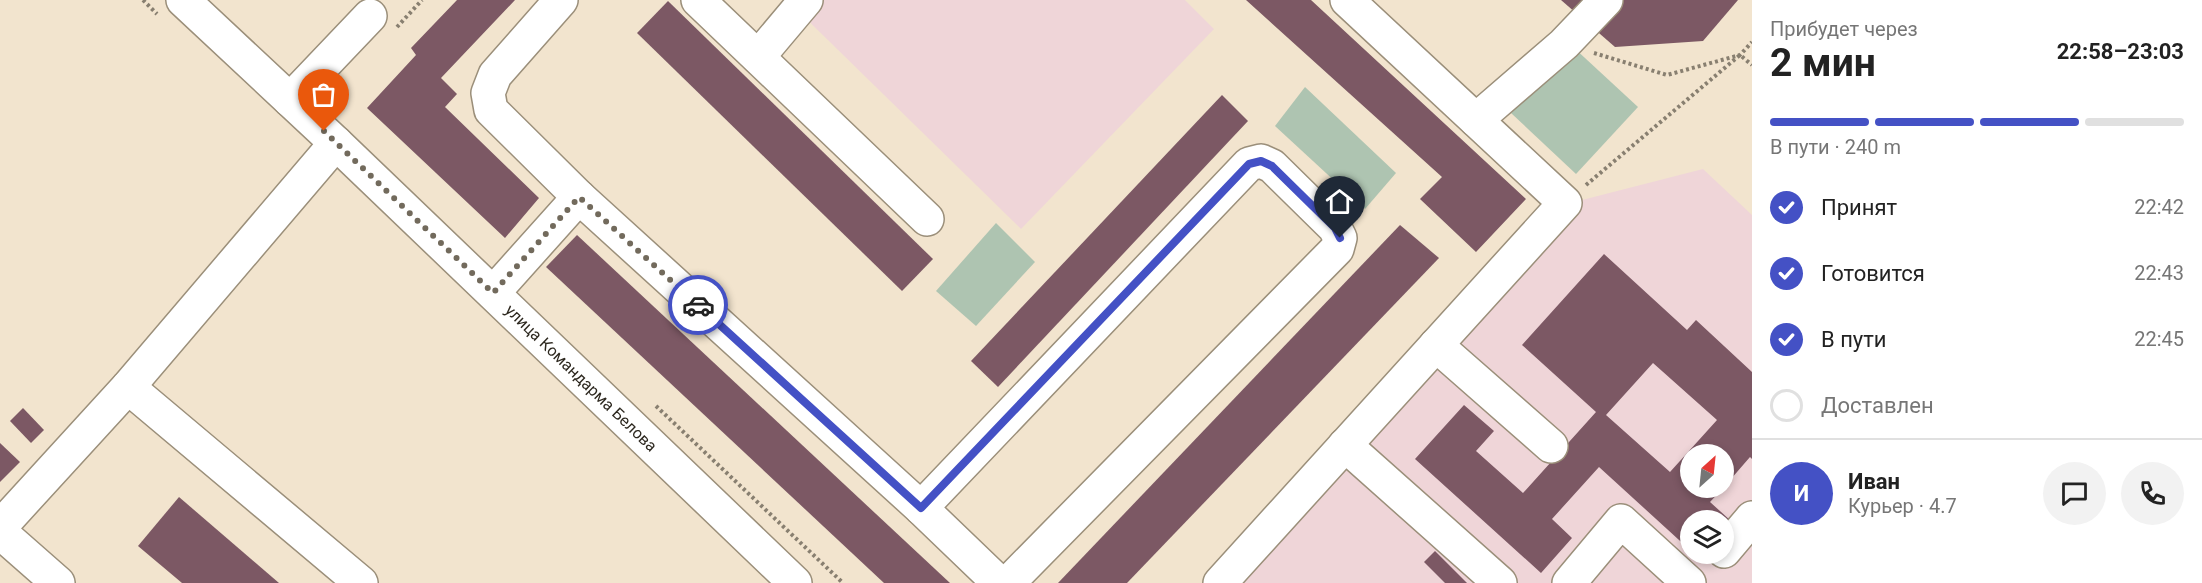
<!DOCTYPE html>
<html lang="ru">
<head>
<meta charset="utf-8">
<style>
	body { margin:0; font-family:Roboto,sans-serif; background:#f2f2f2; color:#222; height:100vh; display:flex; flex-direction:column; font-size:22px; white-space:nowrap }
	* { box-sizing:border-box; margin:0 }
	p { font-size:20px; color:#767676 }
	.icon { flex:none; width:33px; height:33px; fill:none; stroke:currentColor; stroke-width:2; stroke-linecap:round; stroke-linejoin:round }
	.map { position:relative; flex:1; overflow:hidden }
	.sheet { display:flex; flex-direction:column; background:#fff; width:450px }
	.sheet>* { flex:none }
	.needle { width:39px; rotate:27deg }
	.fabs { position:absolute; left:1680px; top:444px; display:grid; gap:12px }
	.fabs a { display:grid; place-items:center; width:54px; height:54px; border-radius:50%; background:#fff; box-shadow:0 3px 9px #0003; font-size:30px }
	.pin { position:absolute; display:grid; place-items:center; width:51px; height:51px; color:#fff; margin:-62px -26px; border-radius:50% 50% 50% 0; rotate:-45deg; box-shadow:0 0 6px #0007 }
	.pin .icon { rotate:45deg }
	.courier { position:absolute; display:grid; place-items:center; width:60px; height:60px; margin:-30px; border:4px solid #4451c5; border-radius:50%; background:#fff; color:#222; box-shadow:0 2px 8px #0007 }
	.headline em { font-style:normal; font-weight:700 }
	.headline div { display:flex; flex-direction:column-reverse }
	.headline { display:flex; align-items:center; justify-content:space-between; height:102px; padding:0 18px }
	h1 { font-size:39px; font-weight:700; line-height:45px }
	.bar { display:grid; grid-template-columns:repeat(4,1fr); gap:9px 6px; align-content:center; height:72px; padding:0 18px }
	.bar i { height:8px; border-radius:4px; background:#e0e0e0 }
	.bar .current { background:#4451c5 }
	.bar p { grid-column:span 4 }
	.line { display:flex; align-items:center; gap:15px; padding:0 18px; border-top:2px solid #e0e0e0 }
	.line div { flex:1 }
	.round { display:grid; place-items:center; flex:none; width:63px; height:63px; border-radius:32px; background:#f2f2f2 }
	ol { padding:0 18px; list-style:none }
	li { display:flex; align-items:center; gap:18px; height:66px }
	li p { margin-inline-start:auto }
	li .icon { padding:6px; border-radius:50%; background:#4451c5; color:#fff; stroke-width:4 }
	li:last-child { color:#767676 }
	li i { width:33px; height:33px; border:3px solid #e0e0e0; border-radius:50% }
	main { display:flex; flex:1; min-height:0 }
	.map>svg:first-child { display:block }
</style>
</head>
<body>
<main>
<div class="map">
<svg width="1752" height="583" viewBox="0 0 1752 583">
	<rect width="100%" height="100%" fill="#f2e4ce"/>
	<g fill="#efd5d8" fill-rule="evenodd">
		<path d="M787 0H1185L1214 29 1021 229Z"/>
		<path d="M1703 169 1752 215V583H1231L1582 200ZM1690 454H1724V488H1690ZM1690 520H1724V554H1690Z"/>
	</g>
	<g fill="#aec4b1">
		<path d="M1572 46 1638 107 1576 174 1511 113Z"/>
		<path d="M1305 87 1396 173 1365 209 1275 126Z"/>
		<path d="M996 223 1035 262 976 326 936 291Z"/>
	</g>
	<g fill="#7c5864" fill-rule="evenodd">
		<path d="M457 0H515L441 78 457 94 445 107 539 198 505 238 367 108 416 55 411 48Z"/>
		<path d="M1246 0H1311L1526 199 1476 252 1420 199 1442 177Z"/>
		<path d="M1561 0H1738L1703 41 1615 47Z"/>
		<path d="M668 1 933 259 902 291 637 33Z"/>
		<path d="M1222 95 1248 121 998 387 971 361Z"/>
		<path d="M1400 225 1439 258 1127 583H1058Z"/>
		<path d="M577 235 950 583H884L546 267Z"/>
		<path d="M1604 254 1687 330 1696 320 1752 372V459L1750 457 1724 487V454H1690V488H1723L1710 502 1731 521 1724 529V520H1690V550L1599 467 1552 519 1572 538 1541 573 1415 459 1464 405 1494 431 1476 451 1523 493 1596 412 1522 345ZM1653 363 1717 420 1670 472 1606 415Z"/>
		<path d="M23 408 44 430 31 443 10 421Z"/>
		<path d="M0 443 20 462 0 482Z"/>
		<path d="M179 497 279 583H182L138 546Z"/>
		<path d="M1435 551 1467 583H1445L1424 562Z"/>
	</g>
	<g fill="none" stroke-linecap="round" stroke-linejoin="round">
		<defs>
			<g id="minor">
				<path d="M561 0 495 75 488 93 491 110 579 197 921 508 1249 164 1261 161 1272 166 1335 228 1340 238 1337 249 1009 582"/>
				<path d="M698 0 927 219"/>
				<path d="M758 57 806 0"/>
				<path d="M290 100 370 16"/>
				<path d="M1476 120 1564 44 1606 0"/>
				<path d="M493 293 579 197"/>
				<path d="M1436 345 1551 446"/>
				<path d="M128 387 361 583"/>
				<path d="M1345 445 1500 583"/>
				<path d="M921 508 999 583"/>
				<path d="M0 527 128 387 336 143"/>
				<path d="M0 532 58 583"/>
				<path d="M1724 551 1752 518"/>
				<path d="M1220 583 1565 203 1347 0"/>
				<path d="M1569 583 1621 521 1689 583"/>
			</g>
			<path id="major" d="M183 0 336 143 795 583"/>
		</defs>
		<use href="#minor" stroke="#9b8f7a" stroke-width="36"/>
		<use href="#major" stroke="#9b8f7a" stroke-width="36"/>
		<g stroke="#887f70" stroke-width="4" stroke-dasharray="3 3" stroke-linecap="butt">
			<path d="M143 0 157 14"/>
			<path d="M397 27 422 0"/>
			<path d="M1594 53 1667 75 1740 55 1752 42"/>
			<path d="M1586 185 1740 55 1752 65"/>
			<path d="M656 406 843 583"/>
		</g>
		<use href="#minor" stroke="#fff" stroke-width="33"/>
		<use href="#major" stroke="#fff" stroke-width="33"/>
	</g>
	<g fill="none" stroke-linecap="round" stroke-linejoin="round">
		<path stroke="#726a5c" stroke-width="6" stroke-dasharray="0 10.8" d="M324 131 493 293 579 197 698 305"/>
		<path stroke="#4451c5" stroke-width="8" d="M698 305 921 508 1249 164 1261 161 1272 166 1335 228 1340 238"/>
	</g>
	<g text-anchor="middle" dominant-baseline="central" stroke-width="6" stroke-linejoin="round" paint-order="stroke">
		<g font-size="16" fill="#2d281f" stroke="#fff">
			<text transform="translate(581 378) rotate(44)">улица Командарма Белова</text>
		</g>
	</g>
</svg>
<div class="fabs">
<a><svg class="needle" viewBox="-14 -14 28 28"><path d="M0-13l5 13h-10z" fill="#e53935"/><path d="M0 13l5-13h-10z" fill="#767676"/></svg></a>
<a><svg class="icon" aria-label="layers" viewBox="0 0 24 24"><path d="M12 4l9 5-9 5-9-5zM3 14l9 5 9-5"/></svg></a>
</div>
<div class="pin" style="left:324px;top:131px;background:#ea580c"><svg class="icon" aria-label="bag" viewBox="0 0 24 24"><path d="M5 8h14l-1 12H6zM9 8a3 3 0 0 1 6 0"/></svg></div>
<div class="pin" style="left:1340px;top:238px;background:#1f2937"><svg class="icon" aria-label="home" viewBox="0 0 24 24"><path d="M3 11l9-7 9 7M6 9v11h12V9"/></svg></div>
<div class="courier" style="left:698px;top:305px"><svg class="icon" aria-label="car" viewBox="0 0 24 24"><path d="M5 17H2v-5l4-1 3-4h7l3 4 3 1v5h-3M9 17h6M6 11h13"/><circle cx="7" cy="17" r="2"/><circle cx="17" cy="17" r="2"/></svg></div>
</div>
<section class="sheet">
<div class="headline"><div><h1>2 мин</h1><p>Прибудет через</p></div><em>22:58–23:03</em></div>
<div class="bar"><i class="current"></i><i class="current"></i><i class="current"></i><i></i><p>В пути · 240 m</p></div>
<ol>
<li><svg class="icon" aria-label="check" viewBox="0 0 24 24"><path d="M5 12l5 5 9-10"/></svg>Принят<p>22:42</p></li>
<li><svg class="icon" aria-label="check" viewBox="0 0 24 24"><path d="M5 12l5 5 9-10"/></svg>Готовится<p>22:43</p></li>
<li><svg class="icon" aria-label="check" viewBox="0 0 24 24"><path d="M5 12l5 5 9-10"/></svg>В пути<p>22:45</p></li>
<li><i></i>Доставлен</li>
</ol>
<div class="line" style="height:108px"><b class="round" style="background:#4451c5;color:#fff">И</b><div><b>Иван</b><p>Курьер · 4.7</p></div><a class="round"><svg class="icon" aria-label="chat" viewBox="0 0 24 24"><path d="M4 5h16v11H9l-5 4z"/></svg></a><a class="round"><svg class="icon" aria-label="phone" viewBox="0 0 24 24"><path d="M5 4h4l2 5-3 2q2 4 5 5l2-3 5 2v4C11 20 4 13 5 4z"/></svg></a></div>
</section>
</main>
</body>
</html>
